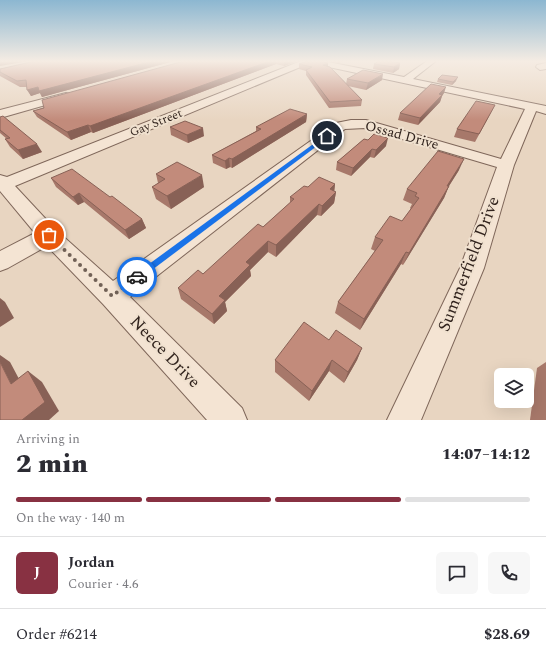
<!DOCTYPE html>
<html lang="en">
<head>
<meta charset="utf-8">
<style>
	body { margin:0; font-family:Spectral,serif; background:#f7f7f7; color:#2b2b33; height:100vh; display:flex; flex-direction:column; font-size:15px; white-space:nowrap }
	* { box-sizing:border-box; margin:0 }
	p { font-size:13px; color:#7c7c81 }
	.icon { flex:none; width:22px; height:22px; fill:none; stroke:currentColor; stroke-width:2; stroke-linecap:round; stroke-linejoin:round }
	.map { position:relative; height:420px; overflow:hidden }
	.side { display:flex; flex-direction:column; background:#fff; flex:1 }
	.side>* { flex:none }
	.fabs { position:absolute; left:494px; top:368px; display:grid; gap:8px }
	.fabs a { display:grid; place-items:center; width:40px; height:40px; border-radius:6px; background:#fff; box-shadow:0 4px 16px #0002; font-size:20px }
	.pin { position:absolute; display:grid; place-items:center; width:34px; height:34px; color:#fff; margin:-17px; border:2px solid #fff; border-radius:50%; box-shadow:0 1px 4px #0007 }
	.courier { position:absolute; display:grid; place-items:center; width:40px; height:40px; margin:-20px; border:3px solid #1a73e8; border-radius:50%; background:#fff; color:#222; box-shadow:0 1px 5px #0007 }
	.summary em { font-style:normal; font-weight:800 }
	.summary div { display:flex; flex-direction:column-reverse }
	.summary { display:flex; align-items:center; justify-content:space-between; height:68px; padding:0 16px }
	h1 { font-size:26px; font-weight:800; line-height:30px }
	.bar { display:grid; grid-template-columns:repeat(4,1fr); gap:6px 4px; align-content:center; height:48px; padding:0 16px }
	.bar i { height:5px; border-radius:3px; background:#e1e1e2 }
	.bar .selected { background:#883142 }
	.bar p { grid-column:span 4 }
	.line { display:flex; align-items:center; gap:10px; padding:0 16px; border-top:1px solid #e1e1e2 }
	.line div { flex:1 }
	.round { display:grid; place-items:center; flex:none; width:42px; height:42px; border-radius:6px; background:#f7f7f7 }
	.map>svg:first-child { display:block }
</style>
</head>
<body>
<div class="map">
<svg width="546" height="420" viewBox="0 0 546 420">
	<rect width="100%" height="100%" fill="#e8d5c1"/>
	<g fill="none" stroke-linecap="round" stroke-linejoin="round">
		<defs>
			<g id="minor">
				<path d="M301 61H323L404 77 427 61H436L413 79 546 106V114L536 111 514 165 484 268 421 420H387L460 268 497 167 365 128 345 129 130 297 242 408 247 420H207L103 304 47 246 8 268 0 271V251L35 233 0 191V175L7 177ZM310 63 525 109 501 159 366 120H351L336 123 113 281 56 230 15 186Z"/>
				<path d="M546 63V69L540 70 536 67 537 65Z"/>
				<path d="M66 93 70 94 71 96 70 98 0 118V110Z"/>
			</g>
		</defs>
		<use href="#minor" stroke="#7f675a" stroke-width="2"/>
		<use href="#minor" fill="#f4e4d3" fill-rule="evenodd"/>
	</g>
	<g fill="#a7786a">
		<path d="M35 61H174L42 97 40 93 31 96 27 87H20L0 76V69Z"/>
		<path d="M184 61H297L284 66 276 64 93 133 91 132 71 140 37 117 33 111Z"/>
		<path d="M330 61H343L339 63Z"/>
		<path d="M328 63V67L346 84 347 79 382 80 366 90 348 86 362 100 361 106 329 108 306 75V71L299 69V64Z"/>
		<path d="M400 63 399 69 393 73 373 69 374 64Z"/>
		<path d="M438 79 456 81 452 85 437 82Z"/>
		<path d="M444 93 442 96 440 102 418 125 398 120 400 113Z"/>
		<path d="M495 105 475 142 454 137 457 129Z"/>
		<path d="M307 114 306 122 232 168 230 167 226 169 213 163 212 155 256 131V127Z"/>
		<path d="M0 117 42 152 23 159 10 147 5 139H7L0 133Z"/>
		<path d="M170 127 204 136 188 143 171 135Z"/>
		<path d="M364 139 386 146 374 158 370 157 351 176 336 170 337 162Z"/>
		<path d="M459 170 449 186 444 198 403 265 401 264 360 330 335 313 338 302 375 251 371 249 375 237 402 221 411 209 410 208 412 204 403 200 407 189Z"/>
		<path d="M156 174 204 187 171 209 156 199 152 187 158 183Z"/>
		<path d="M51 178 110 197 142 219 146 228 129 239 84 202 78 205 56 187Z"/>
		<path d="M335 184 334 191 336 192 334 203 321 216 317 215 276 257 268 252 250 270 251 276 225 302 227 311 214 324 181 299 178 288 203 274 263 227 290 203V197L308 187Z"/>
		<path d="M329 340 362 348 357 360 344 383 329 371 309 401 275 372V360Z"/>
		<path d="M546 362V420H530L537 368Z"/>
	</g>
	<g fill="#886156">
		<path d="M0 61H29L0 66Z"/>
		<path d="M153 61H174L42 97 40 93 31 96 27 90Z"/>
		<path d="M270 61H276V64L93 133 90 126Z"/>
		<path d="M284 61H297L284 66Z"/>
		<path d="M328 63V68L323 65Z"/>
		<path d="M400 63 399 69 393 73 394 67Z"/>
		<path d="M383 74 382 80 366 90 368 83Z"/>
		<path d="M458 77 456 81 452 85 453 82Z"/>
		<path d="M446 87 444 93 442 96 440 102 418 125 420 118 439 94Z"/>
		<path d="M307 114 306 122 232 168V159Z"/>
		<path d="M88 125 91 132 71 140 67 132Z"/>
		<path d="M203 128 204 136 188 143 187 135Z"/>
		<path d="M388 138 386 146 374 158 376 150Z"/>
		<path d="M37 144 42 152 23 159 18 150Z"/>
		<path d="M372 149 370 157 351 176 353 168Z"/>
		<path d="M229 158 230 167 226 169 225 161Z"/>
		<path d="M464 159 459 170 442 197 447 186Z"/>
		<path d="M202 175 204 187 171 209 167 196Z"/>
		<path d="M335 184 334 194 336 192 334 203 321 216 322 206 330 189Z"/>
		<path d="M449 186 444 198 403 265 409 253Z"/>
		<path d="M79 193 84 202 78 205 73 197Z"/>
		<path d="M319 204 317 215 276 257V245Z"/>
		<path d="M142 219 146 228 129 239 125 230Z"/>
		<path d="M268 241V252L250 270 251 276 225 302 227 311 214 324 212 314 219 296 246 262Z"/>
		<path d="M406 252 401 264 360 330 364 319Z"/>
		<path d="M0 298 5 302 14 318 0 327Z"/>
		<path d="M362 348 357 360 344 383 348 372Z"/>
		<path d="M0 355 10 362 27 394 11 384 0 362Z"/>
		<path d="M332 360 329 371 309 401 312 391Z"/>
		<path d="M28 371 42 382 59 411 49 420H22Z"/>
	</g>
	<g fill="#c28b7b" stroke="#886156">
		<path d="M35 61H153L39 91 38 87 27 90 26 80 17 81 0 72V69Z"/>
		<path d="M184 61H270L90 126 88 125 67 132 33 111 44 108 42 100Z"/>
		<path d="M307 61H318L328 63 323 65 330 67 362 100 330 102 306 70 312 67 299 64Z"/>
		<path d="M379 61H388L400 63 394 67 374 64Z"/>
		<path d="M363 70 383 74 368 83 347 79Z"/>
		<path d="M442 75 458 77 453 82 438 79Z"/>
		<path d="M431 84 446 87 439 94 442 95 420 118 400 113Z"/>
		<path d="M476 101 495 105 479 134 457 129Z"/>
		<path d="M290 109 307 114 232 159 229 158 225 161 212 155 261 129 256 127Z"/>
		<path d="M3 116 37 144 18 150 5 139 10 138 0 130V117Z"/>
		<path d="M185 121 203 128 187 135 170 127Z"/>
		<path d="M374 134 388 138 376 150 372 149 353 168 337 162 364 139 368 140Z"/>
		<path d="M438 151 464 159 447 186H449L409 253 406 252 364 319 338 302 383 240 375 237 390 216 402 221 419 198 415 196 417 193 407 189Z"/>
		<path d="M177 162 202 175 167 196 152 187 165 179 156 174Z"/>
		<path d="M72 169 110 197 112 196 142 219 125 230 79 193 73 197 51 178Z"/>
		<path d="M319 177 335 184 330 189 336 192 322 206 319 204 276 245 268 241 246 262 250 265 219 296 225 300 212 314 178 288 198 270 203 274 258 224 263 227 294 199 290 197 304 186 308 187Z"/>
		<path d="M304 322 329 340 336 330 362 348 348 372 332 360 312 391 275 360Z"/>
		<path d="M0 362 11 384 28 371 45 402 22 420H0Z"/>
	</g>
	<linearGradient id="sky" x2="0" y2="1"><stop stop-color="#8cb7d1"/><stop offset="0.51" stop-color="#f5ece3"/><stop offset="1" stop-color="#f5ece3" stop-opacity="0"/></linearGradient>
	<rect width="546" height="120" fill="url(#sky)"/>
	<path fill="#1a73e8" d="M327 134 329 137 140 279H134V275Z"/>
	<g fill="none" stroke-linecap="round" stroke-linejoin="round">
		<path stroke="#716156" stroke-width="4" stroke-dasharray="0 7.2" d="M49 235 112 296 137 277"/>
	</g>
	<g text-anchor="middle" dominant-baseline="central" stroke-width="4" stroke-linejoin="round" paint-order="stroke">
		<g font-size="12" fill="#31231d" stroke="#f0e1cf">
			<text transform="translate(156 123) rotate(-22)">Gay Street</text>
		</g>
		<g font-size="14" fill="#31231d" stroke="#f0e1cf">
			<text transform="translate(402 135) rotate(15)">Ossad Drive</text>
		</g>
		<g font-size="17" fill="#31231d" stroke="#f0e1cf">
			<text transform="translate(469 264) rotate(-69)">Summerfield Drive</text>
			<text transform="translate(165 352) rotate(46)">Neece Drive</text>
		</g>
	</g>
</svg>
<div class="fabs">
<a><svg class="icon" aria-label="layers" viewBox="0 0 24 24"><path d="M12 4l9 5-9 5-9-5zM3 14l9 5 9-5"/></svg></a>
</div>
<div class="pin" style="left:49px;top:235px;background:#ea580c"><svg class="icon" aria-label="bag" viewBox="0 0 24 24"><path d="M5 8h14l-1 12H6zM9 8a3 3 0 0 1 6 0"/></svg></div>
<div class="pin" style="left:327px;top:136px;background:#1f2937"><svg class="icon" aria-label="home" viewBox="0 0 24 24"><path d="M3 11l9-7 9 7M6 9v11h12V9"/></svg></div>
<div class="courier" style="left:137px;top:277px"><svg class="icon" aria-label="car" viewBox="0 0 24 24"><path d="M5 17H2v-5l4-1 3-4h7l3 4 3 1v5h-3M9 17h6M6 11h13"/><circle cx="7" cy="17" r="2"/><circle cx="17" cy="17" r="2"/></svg></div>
</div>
<section class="side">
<div class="summary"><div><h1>2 min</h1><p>Arriving in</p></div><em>14:07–14:12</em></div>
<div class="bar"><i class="selected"></i><i class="selected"></i><i class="selected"></i><i></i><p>On the way · 140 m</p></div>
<div class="line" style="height:72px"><b class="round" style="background:#883142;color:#fff">J</b><div><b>Jordan</b><p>Courier · 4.6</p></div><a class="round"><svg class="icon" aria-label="chat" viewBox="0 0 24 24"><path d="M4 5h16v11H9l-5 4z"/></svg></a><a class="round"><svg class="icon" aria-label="phone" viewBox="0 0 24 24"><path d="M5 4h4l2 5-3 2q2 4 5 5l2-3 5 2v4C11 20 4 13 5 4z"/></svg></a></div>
<div class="line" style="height:52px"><div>Order #6214</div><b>$28.69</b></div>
</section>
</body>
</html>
